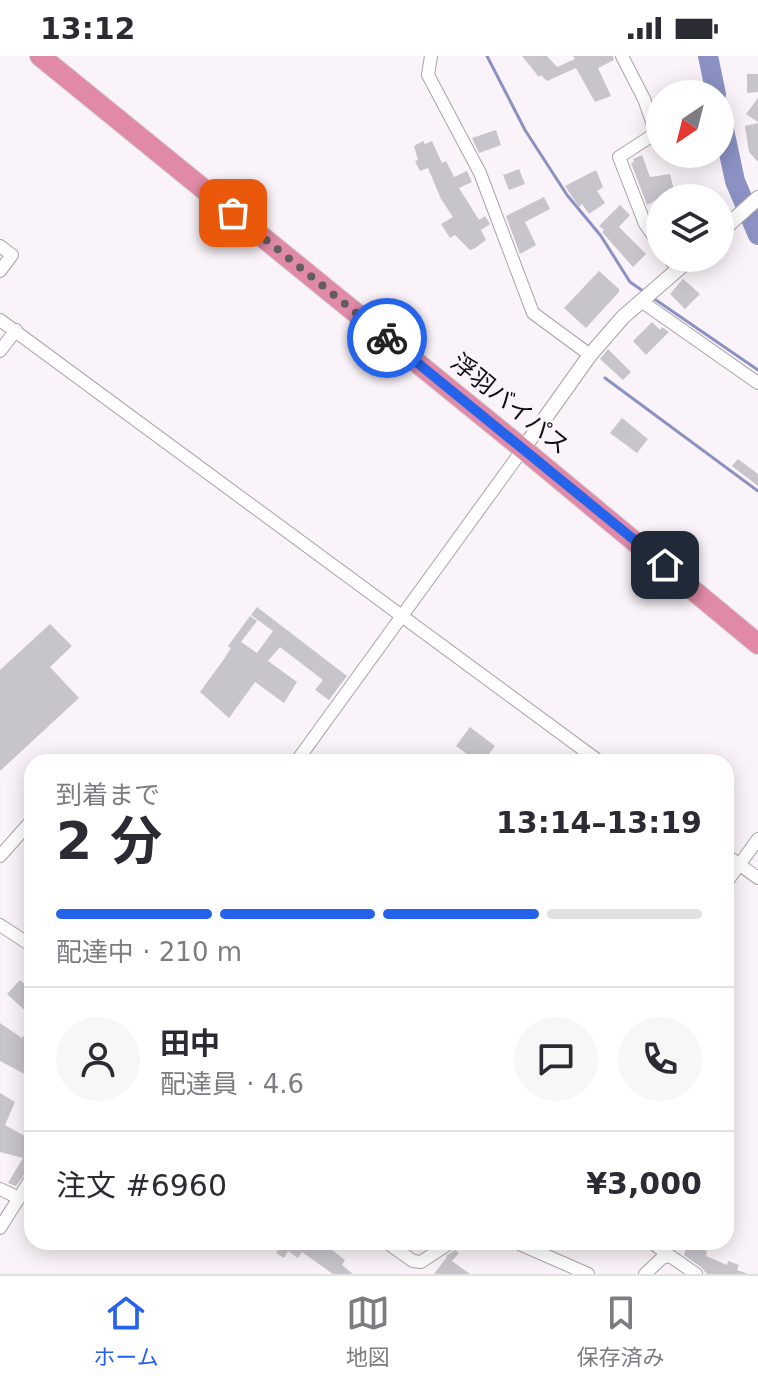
<!DOCTYPE html>
<html lang="ja">
<head>
<meta charset="utf-8">
<style>
	body { margin:0; font-family:"DejaVu Sans","Noto Sans JP",sans-serif; background:#f7f7f7; color:#2b2b33; height:100vh; display:flex; flex-direction:column; font-size:30px; white-space:nowrap }
	* { box-sizing:border-box; margin:0 }
	p { font-size:26px; color:#7c7c81 }
	.icon { flex:none; width:44px; height:44px; fill:none; stroke:currentColor; stroke-width:2; stroke-linecap:round; stroke-linejoin:round }
	.map { position:relative; flex:1; overflow:hidden }
	.side { position:absolute; left:24px; top:698px; width:710px; height:496px; display:flex; flex-direction:column; background:#fff; border-radius:24px; box-shadow:0 4px 20px #0003 }
	.side>* { flex:none }
	.needle { width:52px; rotate:215deg }
	.controls { position:absolute; left:646px; top:24px; display:grid; gap:16px }
	.controls a { display:grid; place-items:center; width:88px; height:88px; border-radius:50%; background:#fff; box-shadow:0 4px 20px #0003; font-size:40px }
	.pin { position:absolute; display:grid; place-items:center; width:68px; height:68px; color:#fff; margin:-34px; border-radius:16px; box-shadow:0 4px 12px #0006 }
	.courier { position:absolute; display:grid; place-items:center; width:80px; height:80px; margin:-40px; border:6px solid #2563eb; border-radius:50%; background:#fff; color:#222; box-shadow:0 2px 10px #0007 }
	.headline em { font-style:normal; font-weight:700 }
	.headline div { display:flex; flex-direction:column-reverse }
	.headline { display:flex; align-items:center; justify-content:space-between; height:136px; padding:0 32px }
	h1 { font-size:52px; font-weight:700; line-height:60px }
	.bar { display:grid; grid-template-columns:repeat(4,1fr); gap:12px 8px; align-content:center; height:96px; padding:0 32px }
	.bar i { height:10px; border-radius:6px; background:#e1e1e2 }
	.bar .current { background:#2563eb }
	.bar p { grid-column:span 4 }
	.line { display:flex; align-items:center; gap:20px; padding:0 32px; border-top:2px solid #e1e1e2 }
	.line div { flex:1 }
	.round { display:grid; place-items:center; flex:none; width:84px; height:84px; border-radius:42px; background:#f7f7f7 }
	.status { display:flex; justify-content:space-between; align-items:center; height:56px; padding:0 40px; background:#fff; direction:ltr }
	.status svg { height:22px; fill:currentColor }
	.tabs { display:flex; justify-content:space-around; align-items:center; height:112px; border-top:2px solid #e1e1e2; background:#fff; font-size:22px; color:#7c7c81 }
	.tabs a { display:grid; justify-items:center; gap:4px }
	.tabs .current { color:#2563eb }
	.map>svg:first-child { display:block }
</style>
</head>
<body>
<div class="status"><b>13:12</b><svg viewBox="0 0 49 12"><path d="M0 12V9h3v3zM5 12V6h3v6zM10 12V3h3v9zM15 12V0h3v12zM26 1h20v11H26zM47 4h2v5h-2z"/></svg></div>
<div class="map">
<svg width="758" height="1218" viewBox="0 0 758 1218">
	<rect width="100%" height="100%" fill="#faf3f9"/>
	<g fill="none" stroke-linecap="round" stroke-linejoin="round">
		<g stroke="#8b92c3" stroke-width="3">
			<path d="M487 0 525 74 567 139 601 180 630 226 643 235"/>
			<path d="M653 242 758 314"/>
			<path d="M605 322 758 435"/>
		</g>
		<g stroke="#8b92c3" stroke-width="20">
			<path d="M708 0 716 38"/>
			<path d="M720 55 735 125 758 179"/>
		</g>
	</g>
	<g fill="#c7c4cb">
		<path d="M522 0H547L557 11 575 3 573 0H613L614 4 598 12 611 40 595 46 576 12 547 25 541 19 539 21Z"/>
		<path d="M747 18H758V36L747 37Z"/>
		<path d="M758 42V66L746 58Z"/>
		<path d="M758 67V106L749 96 745 70Z"/>
		<path d="M496 74 501 89 479 97 472 82Z"/>
		<path d="M423 85 425 88 432 85 442 107 446 105 454 121 467 115 472 126 459 132 479 164 485 160 490 168 481 174 486 184 475 192 470 194 455 179 450 182 441 168 453 161 441 143 428 112 420 115 415 105 418 104 414 90Z"/>
		<path d="M642 99 650 121 670 118 676 142H660L647 149 631 107 634 106 633 103Z"/>
		<path d="M519 113 525 128 509 134 503 119Z"/>
		<path d="M596 114 603 131 597 135 605 147 589 158 582 148 579 151 565 130Z"/>
		<path d="M544 141 550 153 525 166 536 189 520 198 506 160Z"/>
		<path d="M620 149 630 159 619 171 646 198 633 211 602 176 604 174 599 170Z"/>
		<path d="M599 215 619 233V236L586 272 564 252Z"/>
		<path d="M683 223 700 238 685 253 670 238Z"/>
		<path d="M652 266 660 274 662 271 669 276 646 299 633 285Z"/>
		<path d="M608 293 631 316 623 324 600 303Z"/>
		<path d="M622 362 648 383 637 397 610 377Z"/>
		<path d="M738 403 758 418V430L732 410Z"/>
		<path d="M257 551 347 620 329 644 315 634 323 624 280 591 268 605 297 626 284 647 255 626 229 662 200 636 224 603 231 592 228 590 250 560 257 565 241 586 257 597 273 575 251 559Z"/>
		<path d="M50 568 72 590 50 611 79 642 0 715V614Z"/>
		<path d="M470 671 495 690 483 706H478L456 690Z"/>
		<path d="M20 924 32 934V961L7 938Z"/>
		<path d="M0 967 22 982 32 970V1022L0 1005Z"/>
		<path d="M0 1037 15 1046 5 1069 32 1084V1108L16 1130 8 1127 23 1102 0 1096Z"/>
		<path d="M275 1186H322L345 1204 342 1209 353 1218H333L302 1196 298 1202 288 1195 284 1202 276 1197 281 1190Z"/>
		<path d="M688 1186 707 1195 706 1200 727 1209 728 1205 739 1209 737 1214 748 1218H707L701 1211 684 1199Z"/>
		<path d="M455 1194 459 1197 452 1205 470 1218H434L447 1201 449 1203 446 1200Z"/>
	</g>
	<g fill="none" stroke-linecap="round" stroke-linejoin="round">
		<defs>
			<g id="minor">
				<path d="M431 0 428 19 480 117 533 257 590 299"/>
				<path d="M622 0 644 43 656 77 619 101 645 168 660 189"/>
				<path d="M0 190 12 199 0 215"/>
				<path d="M669 202 678 213"/>
				<path d="M641 245 758 327"/>
				<path d="M0 264 600 706"/>
				<path d="M0 295 16 274"/>
				<path d="M296 706 523 393"/>
				<path d="M726 799 758 822"/>
				<path d="M0 800 32 764"/>
				<path d="M726 827 758 783"/>
				<path d="M0 869 32 890"/>
				<path d="M0 1133 19 1142"/>
				<path d="M0 1172 32 1121"/>
				<path d="M386 1186 413 1205 421 1206 451 1186"/>
				<path d="M515 1186 588 1218"/>
				<path d="M651 1186 670 1200"/>
				<path d="M645 1218 662 1202 670 1200 696 1218"/>
			</g>
			<g id="tertiary">
				<path d="M720 176 758 142"/>
				<path d="M523 393 590 299 623 261 691 202"/>
			</g>
			<path id="trunk" d="M40 0 523 393 758 588"/>
		</defs>
		<use href="#minor" stroke="#a9a2a7" stroke-width="14"/>
		<use href="#tertiary" stroke="#a9a2a7" stroke-width="16"/>
		<use href="#trunk" stroke="#d4d3d4" stroke-width="22"/>
		<use href="#minor" stroke="#fff" stroke-width="12"/>
		<use href="#tertiary" stroke="#fff" stroke-width="14"/>
		<use href="#trunk" stroke="#e08aa7" stroke-width="20"/>
	</g>
	<g fill="none" stroke-linecap="round" stroke-linejoin="round">
		<path stroke="#615d60" stroke-width="8" stroke-dasharray="0 14.4" d="M233 157 387 282"/>
		<path stroke="#2563eb" stroke-width="10" d="M387 282 665 509"/>
	</g>
	<g text-anchor="middle" dominant-baseline="central" stroke-width="6" stroke-linejoin="round" paint-order="stroke">
		<g font-size="24" fill="#0e0c0e" stroke="#faf3f9">
			<text transform="translate(510 348) rotate(39)">浮羽バイパス</text>
		</g>
	</g>
</svg>
<div class="controls">
<a><svg class="needle" viewBox="-14 -14 28 28"><path d="M0-13l5 13h-10z" fill="#e53935"/><path d="M0 13l5-13h-10z" fill="#7c7c81"/></svg></a>
<a><svg class="icon" aria-label="layers" viewBox="0 0 24 24"><path d="M12 4l9 5-9 5-9-5zM3 14l9 5 9-5"/></svg></a>
</div>
<div class="pin" style="left:233px;top:157px;background:#ea580c"><svg class="icon" aria-label="bag" viewBox="0 0 24 24"><path d="M5 8h14l-1 12H6zM9 8a3 3 0 0 1 6 0"/></svg></div>
<div class="pin" style="left:665px;top:509px;background:#1f2937"><svg class="icon" aria-label="home" viewBox="0 0 24 24"><path d="M3 11l9-7 9 7M6 9v11h12V9"/></svg></div>
<div class="courier" style="left:387px;top:282px"><svg class="icon" aria-label="bike" viewBox="0 0 24 24"><circle cx="6" cy="16" r="4"/><circle cx="18" cy="16" r="4"/><path d="M6 16l4-8h5l3 8M10 8l3 8H6M13 5h3"/></svg></div>
<section class="side">
<div class="headline"><div><h1>2 分</h1><p>到着まで</p></div><em>13:14–13:19</em></div>
<div class="bar"><i class="current"></i><i class="current"></i><i class="current"></i><i></i><p>配達中 · 210 m</p></div>
<div class="line" style="height:144px"><a class="round"><svg class="icon" aria-label="person" viewBox="0 0 24 24"><circle cx="12" cy="8" r="4"/><path d="M4 21q1-7 8-7t8 7"/></svg></a><div><b>田中</b><p>配達員 · 4.6</p></div><a class="round"><svg class="icon" aria-label="chat" viewBox="0 0 24 24"><path d="M4 5h16v11H9l-5 4z"/></svg></a><a class="round"><svg class="icon" aria-label="phone" viewBox="0 0 24 24"><path d="M5 4h4l2 5-3 2q2 4 5 5l2-3 5 2v4C11 20 4 13 5 4z"/></svg></a></div>
<div class="line" style="height:104px"><div>注文 #6960</div><b>¥3,000</b></div>
</section>
</div>
<nav class="tabs">
<a class="current"><svg class="icon" aria-label="home" viewBox="0 0 24 24"><path d="M3 11l9-7 9 7M6 9v11h12V9"/></svg>ホーム</a>
<a><svg class="icon" aria-label="map" viewBox="0 0 24 24"><path d="M3 6l6-2 6 2 6-2v14l-6 2-6-2-6 2zM9 4v14M15 6v14"/></svg>地図</a>
<a><svg class="icon" aria-label="saved" viewBox="0 0 24 24"><path d="M7 4h10v16l-5-4-5 4z"/></svg>保存済み</a>
</nav>
</body>
</html>
